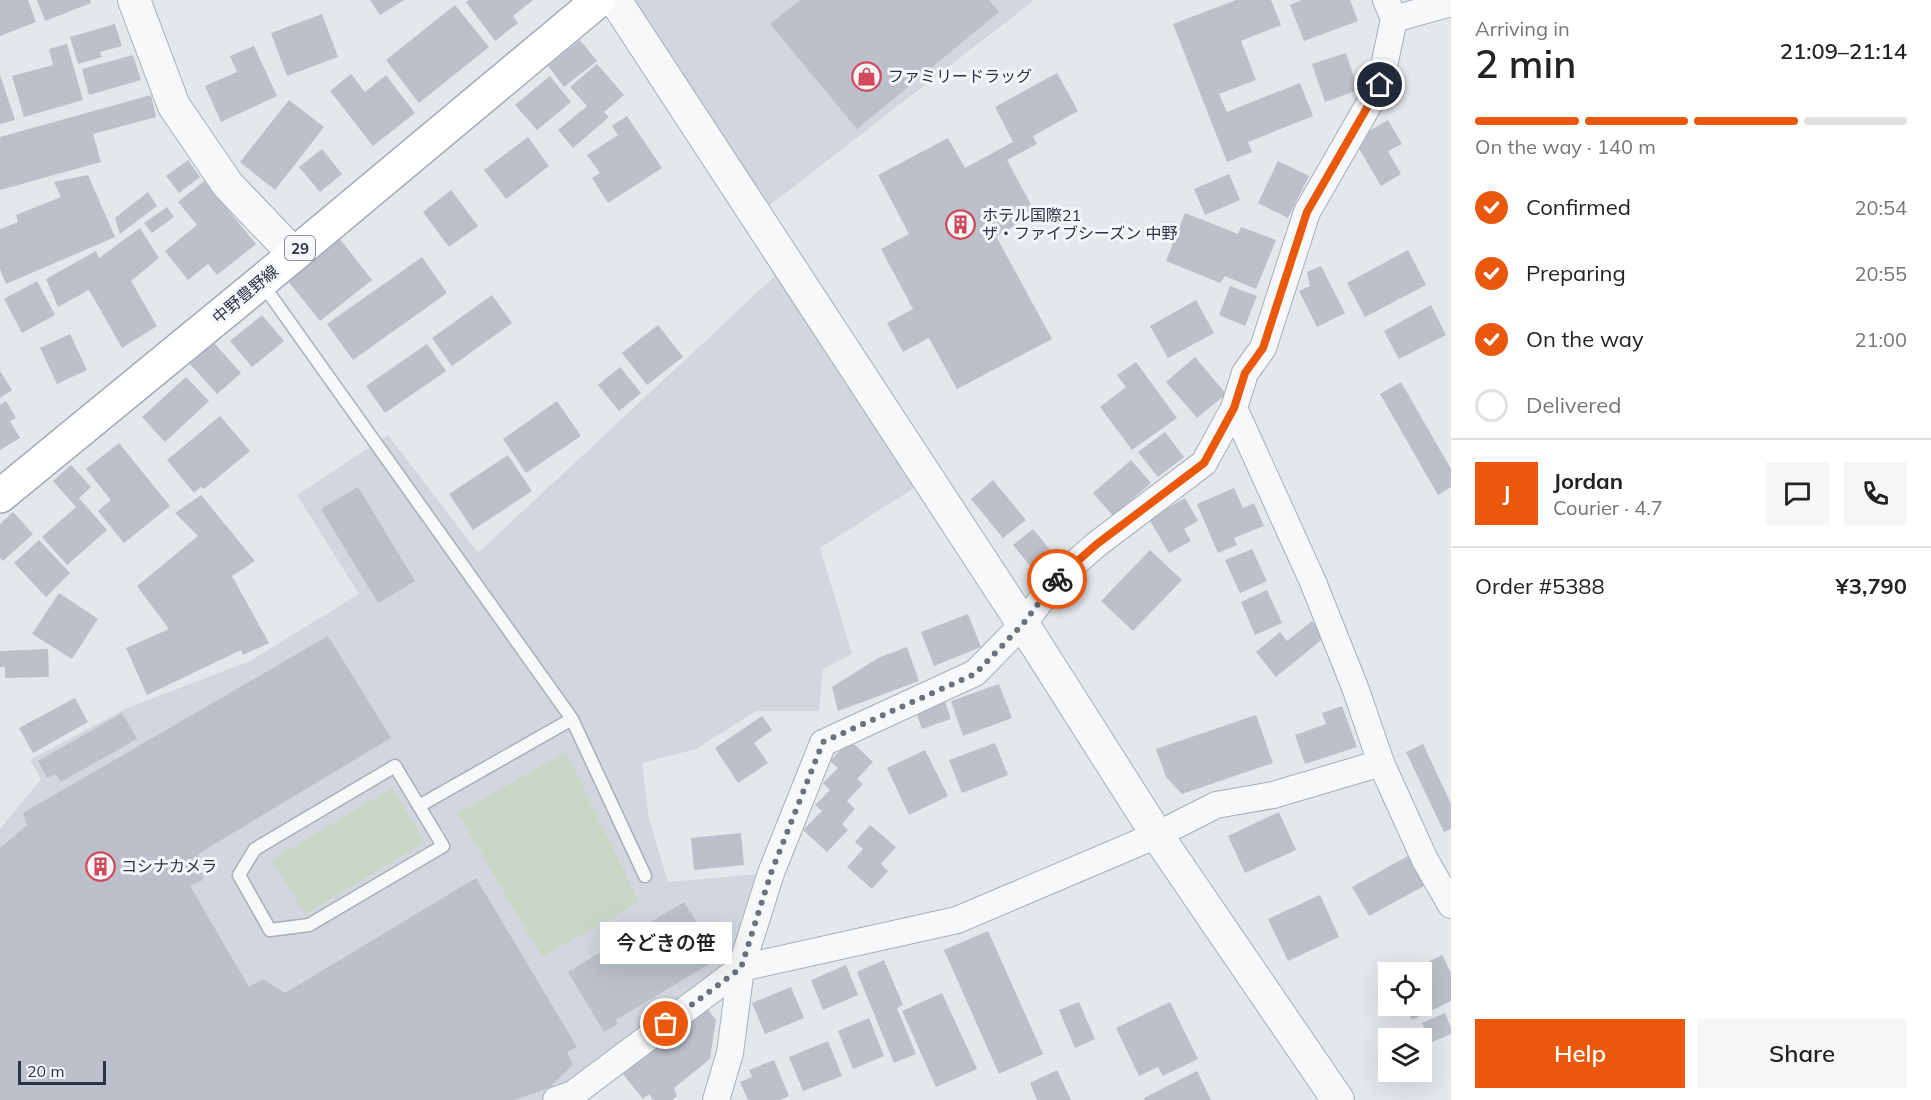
<!DOCTYPE html>
<html lang="en">
<head>
<meta charset="utf-8">
<style>
	body { margin:0; font-family:Mulish,"Noto Sans JP",sans-serif; background:#f6f6f6; color:#222; height:100vh; display:flex; flex-direction:column; font-size:22px; white-space:nowrap }
	* { box-sizing:border-box; margin:0 }
	p { font-size:20px; color:#767676 }
	.icon { flex:none; width:33px; height:33px; fill:none; stroke:currentColor; stroke-width:2; stroke-linecap:round; stroke-linejoin:round }
	.map { position:relative; flex:1; overflow:hidden }
	.sheet { display:flex; flex-direction:column; background:#fff; width:480px }
	.sheet>* { flex:none }
	.tools { position:absolute; left:1378px; top:962px; display:grid; gap:12px }
	.tools a { display:grid; place-items:center; width:54px; height:54px; border-radius:0px; background:#fff; box-shadow:0 6px 24px #0002; font-size:30px }
	.scale { position:absolute; left:18px; bottom:15px; width:88px; box-sizing:border-box; padding-left:6px; border:3px solid #2b3445; border-top:0; font-size:16px; line-height:21px; white-space:nowrap; color:#2b3445; -webkit-text-stroke:4px #f4f6f9; paint-order:stroke }
	.pin { position:absolute; display:grid; place-items:center; width:51px; height:51px; color:#fff; margin:-26px; border:3px solid #fff; border-radius:50%; box-shadow:0 2px 6px #0007 }
	.courier { position:absolute; display:grid; place-items:center; width:60px; height:60px; margin:-30px; border:4px solid #ea580c; border-radius:50%; background:#fff; color:#222; box-shadow:0 2px 8px #0007 }
	.bubble { position:absolute; height:42px; border-radius:0px; background:#fff; box-shadow:0 6px 24px #0002; font-size:20px; font-weight:600; line-height:42px; text-align:center }
	.head em { font-style:normal; font-weight:600 }
	.head div { display:flex; flex-direction:column-reverse }
	.head { display:flex; align-items:center; justify-content:space-between; height:102px; padding:0 24px }
	h1 { font-size:39px; font-weight:600; line-height:45px }
	.bar { display:grid; grid-template-columns:repeat(4,1fr); gap:9px 6px; align-content:center; height:72px; padding:0 24px }
	.bar i { height:8px; border-radius:4px; background:#e0e0e0 }
	.bar .selected { background:#ea580c }
	.bar p { grid-column:span 4 }
	.line { display:flex; align-items:center; gap:15px; padding:0 24px; border-top:2px solid #e0e0e0 }
	.line div { flex:1 }
	.round { display:grid; place-items:center; flex:none; width:63px; height:63px; border-radius:0px; background:#f6f6f6 }
	ol { padding:0 24px; list-style:none }
	li { display:flex; align-items:center; gap:18px; height:66px }
	li p { margin-inline-start:auto }
	li .icon { padding:6px; border-radius:50%; background:#ea580c; color:#fff; stroke-width:4 }
	li:last-child { color:#767676 }
	li i { width:33px; height:33px; border:3px solid #e0e0e0; border-radius:50% }
	.button { display:flex; gap:12px; margin-top:auto; padding:12px 24px }
	.button a { flex:1; height:69px; border-radius:0px; background:#ea580c; color:#fff; font-size:24px; font-weight:600; line-height:69px; text-align:center }
	.button a+a { background:#f6f6f6; color:#222 }
	main { display:flex; flex:1; min-height:0 }
	.map>svg:first-child { display:block }
</style>
</head>
<body>
<main>
<div class="map">
<svg width="1451" height="1100" viewBox="0 0 1451 1100">
	<rect width="100%" height="100%" fill="#e4e7ec"/>
	<g fill="#d2d6de">
		<path d="M615 0H1032L1033 1 756 216Z"/>
		<path d="M788 264 928 479 820 548 852 654 823 669 819 711H756L696 749 642 763 649 819 668 882 771 873 741 968 577 1100H0V829L41 779 30 760 127 708 250 661 359 594 297 495 388 435 478 553Z"/>
	</g>
	<g fill="#c9d6c5">
		<path d="M566 752 639 902 542 957 458 813Z"/>
		<path d="M392 788 425 842 305 914 272 860Z"/>
	</g>
	<g fill="#bbc0ca">
		<path d="M0 0H28L36 22 0 36Z"/>
		<path d="M37 0H90L91 3 45 21Z"/>
		<path d="M370 0H404L380 15Z"/>
		<path d="M469 0H533L513 16 518 23 495 41 466 2Z"/>
		<path d="M800 0H989L999 12 857 129 770 24Z"/>
		<path d="M1236 0H1271L1281 25 1241 41 1256 80 1219 94 1227 112 1300 83 1313 116 1248 142 1252 152 1227 162 1173 24Z"/>
		<path d="M1302 0H1350L1358 21 1304 41 1290 5Z"/>
		<path d="M455 5 489 47 419 103 386 60Z"/>
		<path d="M322 14 338 57 287 76 271 33Z"/>
		<path d="M115 24 122 46 100 52 102 57 78 64 70 37Z"/>
		<path d="M580 40 597 61 564 87 548 66Z"/>
		<path d="M67 44 83 100 24 117 12 76 53 65 49 49Z"/>
		<path d="M254 46 277 96 221 122 205 86 237 72 230 56Z"/>
		<path d="M1346 53 1358 90 1325 102 1312 64Z"/>
		<path d="M133 55 141 80 89 95 82 69Z"/>
		<path d="M597 64 624 95 604 112 609 117 573 148 558 130 587 106 570 87Z"/>
		<path d="M1057 73 1078 111 1033 136 1037 144 1007 160 1036 214 996 236 1052 339 957 389 929 338 903 352 887 323 913 309 881 249 909 234 878 175 948 138 965 168 1013 142 995 107Z"/>
		<path d="M351 74 365 92 386 75 415 113 373 146 330 91Z"/>
		<path d="M0 75 15 120 0 124Z"/>
		<path d="M550 76 571 102 537 130 515 105Z"/>
		<path d="M151 95 156 117 93 134 101 162 0 190V137Z"/>
		<path d="M289 100 324 127 275 190 240 162Z"/>
		<path d="M627 116 662 168 608 203 592 178 600 173 587 155 618 135 612 126Z"/>
		<path d="M1388 120 1402 144 1388 151 1401 174 1381 186 1354 140Z"/>
		<path d="M528 137 549 166 506 199 484 170Z"/>
		<path d="M322 149 342 174 320 192 299 167Z"/>
		<path d="M188 160 200 177 179 193 166 176Z"/>
		<path d="M1278 161 1309 176 1288 218 1258 203Z"/>
		<path d="M1229 174 1240 200 1205 215 1194 189Z"/>
		<path d="M88 175 115 237 6 284 0 269V229L18 222 16 215 61 197 54 182Z"/>
		<path d="M204 181 256 244 217 275 208 264 188 280 165 251 197 225 178 202Z"/>
		<path d="M451 190 478 226 449 247 423 212Z"/>
		<path d="M148 192 157 206 120 234 115 218Z"/>
		<path d="M167 207 174 217 152 233 144 223Z"/>
		<path d="M1185 213 1238 234 1241 227 1276 240 1256 289 1225 276 1220 283 1166 261Z"/>
		<path d="M140 228 159 258 131 281 157 326 122 348 89 290 58 307 46 279 96 251 99 258Z"/>
		<path d="M340 239 372 280 320 321 288 281Z"/>
		<path d="M1408 250 1426 285 1365 317 1347 283Z"/>
		<path d="M422 257 447 293 353 360 327 324Z"/>
		<path d="M1321 266 1345 313 1317 327 1299 291 1310 286 1307 272Z"/>
		<path d="M37 281 55 315 22 333 4 299Z"/>
		<path d="M1230 286 1257 296 1245 326 1219 315Z"/>
		<path d="M492 295 512 323 452 366 432 338Z"/>
		<path d="M1196 300 1214 333 1168 358 1150 326Z"/>
		<path d="M1431 305 1446 335 1399 359 1384 331Z"/>
		<path d="M262 315 284 341 252 367 230 341Z"/>
		<path d="M658 325 683 357 647 385 622 353Z"/>
		<path d="M70 334 87 370 57 384 40 348Z"/>
		<path d="M214 343 241 373 217 394 190 364Z"/>
		<path d="M427 344 446 371 385 413 366 386Z"/>
		<path d="M1195 357 1226 394 1197 418 1166 382Z"/>
		<path d="M1136 362 1177 418 1132 450 1100 407 1126 387 1117 375Z"/>
		<path d="M620 367 641 393 619 411 598 385Z"/>
		<path d="M0 371 12 390 0 398Z"/>
		<path d="M186 377 209 401 165 442 142 417Z"/>
		<path d="M1401 382 1451 469V487L1438 495 1380 394Z"/>
		<path d="M6 401 16 418 10 421 20 438 0 450V405Z"/>
		<path d="M557 401 581 436 526 473 503 439Z"/>
		<path d="M220 416 250 451 204 489 201 487 194 493 167 460Z"/>
		<path d="M1165 432 1184 457 1158 477 1138 452Z"/>
		<path d="M119 443 170 506 124 543 98 511 111 500 86 469Z"/>
		<path d="M508 455 532 491 473 530 449 494Z"/>
		<path d="M1131 460 1151 483 1113 516 1093 493Z"/>
		<path d="M71 465 91 487 79 498 107 530 67 565 42 537 76 507 53 481Z"/>
		<path d="M993 480 1026 520 1003 538 971 499Z"/>
		<path d="M358 487 415 581 378 603 321 509Z"/>
		<path d="M1234 488 1243 508 1254 503 1264 526 1234 538 1237 545 1218 553 1197 504Z"/>
		<path d="M201 495 255 561 232 576 269 643 243 655 241 650 147 695 126 648 169 629 137 586 198 536 175 513Z"/>
		<path d="M1185 498 1198 521 1184 529 1191 541 1169 553 1149 519Z"/>
		<path d="M13 512 33 534 3 561 0 558V524Z"/>
		<path d="M1033 529 1052 552 1032 568 1013 545Z"/>
		<path d="M39 540 70 573 46 597 14 563Z"/>
		<path d="M1252 549 1267 581 1240 593 1225 560Z"/>
		<path d="M1150 550 1182 580 1133 631 1101 601Z"/>
		<path d="M1267 590 1282 623 1255 635 1241 602Z"/>
		<path d="M59 593 98 619 72 659 32 634Z"/>
		<path d="M968 614 981 647 934 666 921 632Z"/>
		<path d="M1312 621 1325 637 1276 677 1256 652 1280 632 1287 641Z"/>
		<path d="M328 636 391 738 198 854 203 880 190 886 249 987 263 979 285 993 476 878 577 1047 567 1052 573 1065 549 1088 514 1100H0V848L27 825 23 813Z"/>
		<path d="M907 647 919 681 838 711 832 687 878 658Z"/>
		<path d="M48 649 49 677 5 678V667H0V651Z"/>
		<path d="M999 684 1012 718 963 736 951 701Z"/>
		<path d="M75 698 88 722 33 753 19 728Z"/>
		<path d="M944 699 951 719 922 729 915 710Z"/>
		<path d="M1342 706 1357 747 1305 764 1295 735 1326 724 1322 713Z"/>
		<path d="M122 713 137 739 61 782 56 774 47 778 38 761Z"/>
		<path d="M1256 715 1273 763 1182 794 1166 777 1156 749Z"/>
		<path d="M762 716 772 730 754 743 768 763 738 783 715 748Z"/>
		<path d="M850 740 873 762 857 779 863 784 847 801 855 809 842 824 848 830 827 852 803 830 822 811 815 805 830 790 823 783 838 768 830 761Z"/>
		<path d="M995 743 1008 775 962 793 949 760Z"/>
		<path d="M1423 744 1451 804V829L1444 832 1406 752Z"/>
		<path d="M925 750 948 796 909 815 887 768Z"/>
		<path d="M1279 812 1296 850 1245 873 1228 836Z"/>
		<path d="M870 825 896 847 881 864 888 871 872 889 847 867 863 849 855 842Z"/>
		<path d="M741 833 744 865 694 870 691 838Z"/>
		<path d="M1408 856 1424 886 1369 916 1352 887Z"/>
		<path d="M1320 895 1339 937 1288 961 1268 919Z"/>
		<path d="M684 902 719 958 616 1020 618 1024 604 1032 568 972Z"/>
		<path d="M988 931 1043 1054 999 1074 944 950Z"/>
		<path d="M1442 955 1451 973V1001L1412 1020 1405 1005H1422V972H1408Z"/>
		<path d="M884 960 903 1005 897 1008 916 1054 894 1063 857 972Z"/>
		<path d="M846 965 858 995 823 1010 811 980Z"/>
		<path d="M791 987 804 1018 765 1034 752 1003Z"/>
		<path d="M942 993 977 1069 936 1087 902 1011Z"/>
		<path d="M1079 1002 1095 1039 1075 1048 1059 1010Z"/>
		<path d="M1170 1002 1198 1059 1163 1076 1158 1067 1139 1076 1116 1028Z"/>
		<path d="M707 1008 716 1020 710 1059 674 1088 677 1096 672 1100H653L649 1094 643 1099 623 1074Z"/>
		<path d="M1445 1013 1451 1028V1034L1430 1043 1422 1023Z"/>
		<path d="M869 1018 884 1056 853 1069 838 1031Z"/>
		<path d="M828 1041 842 1076 803 1091 789 1057Z"/>
		<path d="M774 1060 789 1096 780 1100H748L740 1082 752 1077 749 1070Z"/>
		<path d="M1057 1070 1071 1100H1037L1030 1083Z"/>
		<path d="M1197 1071 1211 1100H1145L1144 1098Z"/>
	</g>
	<g fill="none" stroke-linecap="round" stroke-linejoin="round">
		<defs>
			<g id="service">
				<path d="M261 282 572 719 645 876"/>
				<path d="M395 766 443 846 309 925 270 930 239 875 255 849Z"/>
				<path d="M419 806 572 719"/>
			</g>
			<g id="minor">
				<path d="M1394 19 1451 3"/>
				<path d="M1234 408 1313 582 1356 690 1381 763 1425 860 1451 905"/>
				<path d="M556 1100 573 1094 741 968 957 920 1157 835 1216 805 1273 795 1381 763"/>
				<path d="M716 1100 730 1053 741 968 771 873 823 743 975 673 1023 624 1058 578 1097 544 1204 463 1234 408 1245 373 1263 348 1307 212 1380 85 1394 19 1386 0"/>
			</g>
			<g id="tertiary">
				<path d="M134 0 174 106 228 185 293 253"/>
				<path d="M615 0 1023 624 1157 835 1338 1100"/>
			</g>
			<path id="primary" d="M0 496 261 282 599 0"/>
		</defs>
		<use href="#service" stroke="#a9aeb7" stroke-width="15"/>
		<use href="#minor" stroke="#a9aeb7" stroke-width="28"/>
		<use href="#tertiary" stroke="#a9aeb7" stroke-width="34"/>
		<use href="#primary" stroke="#a3abb8" stroke-width="36"/>
		<use href="#service" stroke="#f7f8fa" stroke-width="12"/>
		<use href="#minor" stroke="#f7f8fa" stroke-width="26"/>
		<use href="#tertiary" stroke="#f7f8fa" stroke-width="32"/>
		<use href="#primary" stroke="#fff" stroke-width="33"/>
	</g>
	<g fill="none" stroke-linecap="round" stroke-linejoin="round">
		<path stroke="#6c737f" stroke-width="6" stroke-dasharray="0 10.8" d="M666 1024 741 968 771 873 823 742 975 674 1023 624 1057 579"/>
		<path stroke="#ea580c" stroke-width="8" d="M1057 579 1097 544 1204 463 1234 408 1245 373 1263 348 1307 212 1380 85"/>
	</g>
	<defs>
		<symbol id="shop-ring" viewBox="-11 -11 22 22"><circle r="9.5" fill="#f4f6f9" stroke="#d1495b" stroke-width="1.5"/><path d="M-5-2.5h2.3a2.7 3.5 0 0 1 5.4 0H5L5.5 6h-11ZM-1.5-2.5h3a1.5 2.3 0 0 0-3 0Z" fill="#d1495b"/></symbol>
		<symbol id="building-ring" viewBox="-11 -11 22 22"><circle r="9.5" fill="#f4f6f9" stroke="#d1495b" stroke-width="1.5"/><path d="M-4-6H4V6H1V3H-1V6H-4ZM-2.5-4.3h1.7v1.8h-1.7ZM.8-4.3h1.7v1.8H.8ZM-2.5-1h1.7V.8h-1.7ZM.8-1h1.7V.8H.8Z" fill="#d1495b"/></symbol>
	</defs>
	<g fill-rule="evenodd">
		<use href="#shop-ring" x="850" y="60" width="33" height="33"/>
		<use href="#building-ring" x="944" y="208" width="33" height="33"/>
		<use href="#building-ring" x="84" y="850" width="33" height="33"/>
	</g>
	<g text-anchor="middle" dominant-baseline="central" stroke-width="6" stroke-linejoin="round" paint-order="stroke">
		<rect fill="#f4f6f9" stroke="#676e7b" stroke-width="1.5" x="285" y="236" width="30" height="24" rx="4.5"/>
		<g font-size="15" font-weight="bold" fill="#2b3445">
			<text x="300" y="248">29</text>
		</g>
		<g font-size="16" fill="#2b3445" stroke="#f4f6f9" text-anchor="start">
			<text x="888" y="76">ファミリードラッグ</text>
			<text x="982" y="215">ホテル国際21<tspan x="982" dy="18">ザ・ファイブシーズン 中野</tspan></text>
			<text x="121" y="866">コシナカメラ</text>
		</g>
		<g font-size="16" fill="#2b3445" stroke="#f4f6f9">
			<text transform="translate(245 294) rotate(-40)">中野豊野線</text>
		</g>
	</g>
</svg>
<div class="tools">
<a><svg class="icon" aria-label="locate" viewBox="0 0 24 24"><circle cx="12" cy="12" r="6"/><path d="M12 2v4M12 18v4M2 12h4M18 12h4"/></svg></a>
<a><svg class="icon" aria-label="layers" viewBox="0 0 24 24"><path d="M12 4l9 5-9 5-9-5zM3 14l9 5 9-5"/></svg></a>
</div>
<div class="scale">20 m</div>
<div class="pin" style="left:666px;top:1024px;background:#ea580c"><svg class="icon" aria-label="bag" viewBox="0 0 24 24"><path d="M5 8h14l-1 12H6zM9 8a3 3 0 0 1 6 0"/></svg></div>
<div class="pin" style="left:1380px;top:85px;background:#1f2937"><svg class="icon" aria-label="home" viewBox="0 0 24 24"><path d="M3 11l9-7 9 7M6 9v11h12V9"/></svg></div>
<div class="courier" style="left:1057px;top:579px"><svg class="icon" aria-label="bike" viewBox="0 0 24 24"><circle cx="6" cy="16" r="4"/><circle cx="18" cy="16" r="4"/><path d="M6 16l4-8h5l3 8M10 8l3 8H6M13 5h3"/></svg></div>
<div class="bubble" style="left:600px;top:922px;width:132px">今どきの笹</div>
</div>
<section class="sheet">
<div class="head"><div><h1>2 min</h1><p>Arriving in</p></div><em>21:09–21:14</em></div>
<div class="bar"><i class="selected"></i><i class="selected"></i><i class="selected"></i><i></i><p>On the way · 140 m</p></div>
<ol>
<li><svg class="icon" aria-label="check" viewBox="0 0 24 24"><path d="M5 12l5 5 9-10"/></svg>Confirmed<p>20:54</p></li>
<li><svg class="icon" aria-label="check" viewBox="0 0 24 24"><path d="M5 12l5 5 9-10"/></svg>Preparing<p>20:55</p></li>
<li><svg class="icon" aria-label="check" viewBox="0 0 24 24"><path d="M5 12l5 5 9-10"/></svg>On the way<p>21:00</p></li>
<li><i></i>Delivered</li>
</ol>
<div class="line" style="height:108px"><b class="round" style="background:#ea580c;color:#fff">J</b><div><b>Jordan</b><p>Courier · 4.7</p></div><a class="round"><svg class="icon" aria-label="chat" viewBox="0 0 24 24"><path d="M4 5h16v11H9l-5 4z"/></svg></a><a class="round"><svg class="icon" aria-label="phone" viewBox="0 0 24 24"><path d="M5 4h4l2 5-3 2q2 4 5 5l2-3 5 2v4C11 20 4 13 5 4z"/></svg></a></div>
<div class="line" style="height:78px"><div>Order #5388</div><b>¥3,790</b></div>
<div class="button"><a>Help</a><a>Share</a></div>
</section>
</main>
</body>
</html>
